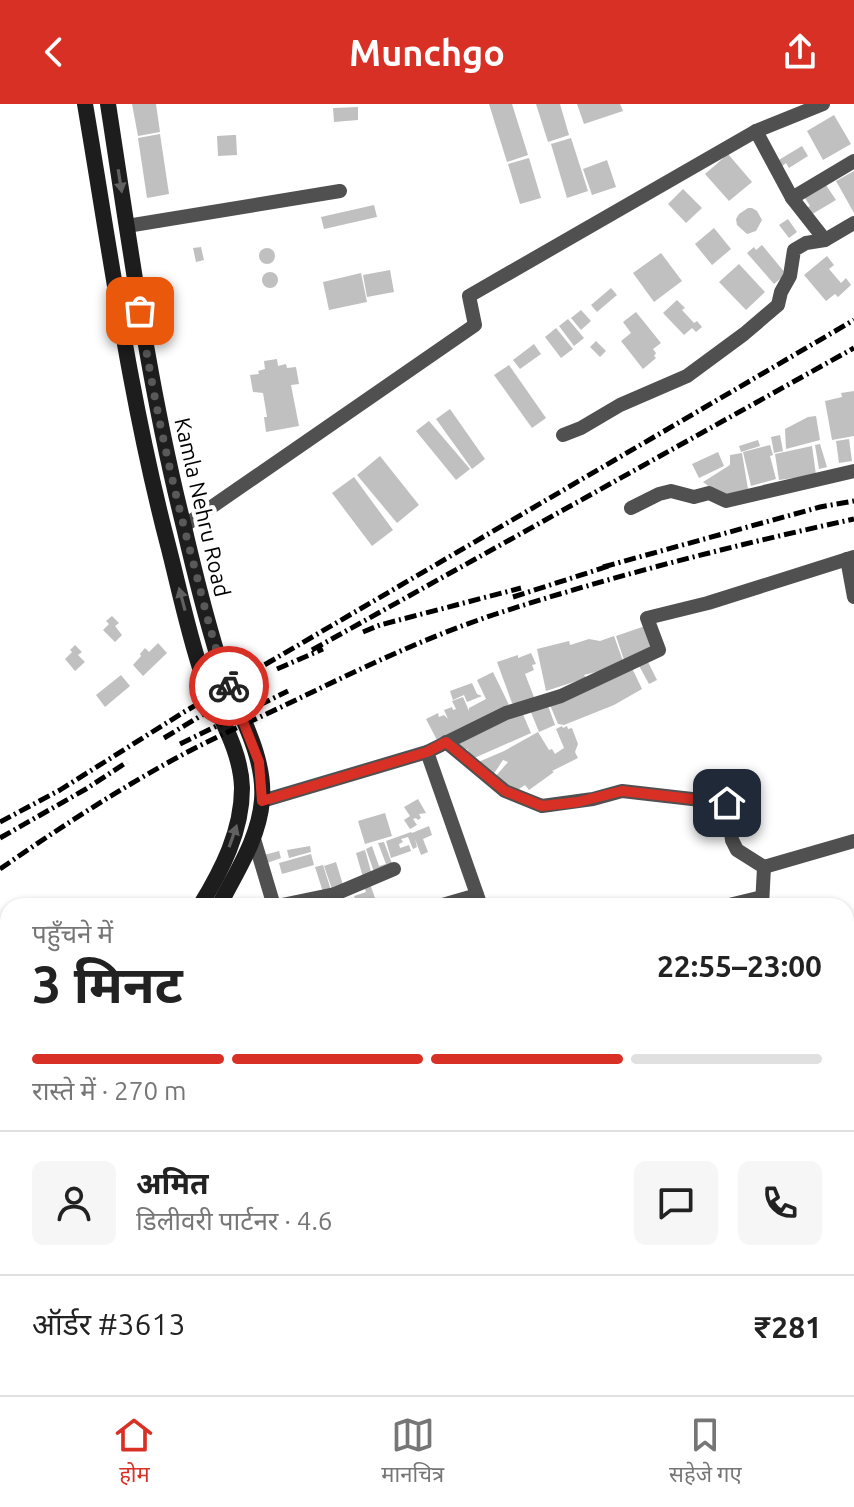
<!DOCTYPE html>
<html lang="hi">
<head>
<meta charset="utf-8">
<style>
	body { margin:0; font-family:Ubuntu,"Noto Sans Devanagari",sans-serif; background:#f6f6f6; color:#222; height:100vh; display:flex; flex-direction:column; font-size:30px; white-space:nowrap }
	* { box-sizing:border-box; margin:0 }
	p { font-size:26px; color:#767676 }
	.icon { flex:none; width:44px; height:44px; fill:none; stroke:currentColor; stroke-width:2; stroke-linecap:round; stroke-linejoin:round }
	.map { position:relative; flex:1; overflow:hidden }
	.panel { position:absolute; left:0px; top:794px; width:854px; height:498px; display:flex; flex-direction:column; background:#fff; border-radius:24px 24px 0 0; box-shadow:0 2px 6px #0004 }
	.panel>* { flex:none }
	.pin { position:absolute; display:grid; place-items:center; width:68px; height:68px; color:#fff; margin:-34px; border-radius:16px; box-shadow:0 4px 12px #0006 }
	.courier { position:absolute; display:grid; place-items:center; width:80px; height:80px; margin:-40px; border:6px solid #d93025; border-radius:50%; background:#fff; color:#222; box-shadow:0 2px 10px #0007 }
	.summary em { font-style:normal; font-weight:700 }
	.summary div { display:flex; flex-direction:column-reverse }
	.summary { display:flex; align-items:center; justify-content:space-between; height:136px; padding:0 32px }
	h1 { font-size:52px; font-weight:700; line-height:60px }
	.bar { display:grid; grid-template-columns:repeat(4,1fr); gap:12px 8px; align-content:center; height:96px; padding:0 32px }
	.bar i { height:10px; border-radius:6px; background:#e0e0e0 }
	.bar .active { background:#d93025 }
	.bar p { grid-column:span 4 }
	.line { display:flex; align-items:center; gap:20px; padding:0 32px; border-top:2px solid #e0e0e0 }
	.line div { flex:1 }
	.round { display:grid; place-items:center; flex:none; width:84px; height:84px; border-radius:12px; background:#f6f6f6 }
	header { display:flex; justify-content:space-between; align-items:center; height:104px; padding:0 32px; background:#d93025; color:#fff; font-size:36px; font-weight:700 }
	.tab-bar { display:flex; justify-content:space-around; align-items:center; height:112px; border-top:2px solid #e0e0e0; background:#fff; font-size:22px; color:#767676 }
	.tab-bar a { display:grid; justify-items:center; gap:4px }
	.tab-bar .active { color:#d93025 }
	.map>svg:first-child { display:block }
</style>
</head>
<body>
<header><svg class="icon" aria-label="back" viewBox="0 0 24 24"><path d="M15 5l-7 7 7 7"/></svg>Munchgo<svg class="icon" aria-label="share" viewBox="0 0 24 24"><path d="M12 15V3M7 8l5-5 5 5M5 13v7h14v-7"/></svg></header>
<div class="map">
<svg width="854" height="1291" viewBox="0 0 854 1291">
	<rect width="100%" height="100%" fill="#fff"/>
	<g fill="#c0c0c0">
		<path d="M132 0H156L160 28 138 32Z"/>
		<path d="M489 0H512L528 51 507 58Z"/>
		<path d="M536 0H560L569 31 548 38Z"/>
		<path d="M577 0H620L623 7 584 20Z"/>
		<path d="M358 3V16L334 18 333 4Z"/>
		<path d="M834 11 851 40 823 56 807 27Z"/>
		<path d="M160 30 169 90 147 94 138 34Z"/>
		<path d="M233 31H236L237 51 218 52 217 32Z"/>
		<path d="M571 34 588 87 567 94 551 40Z"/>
		<path d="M802 42 808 52 789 64 786 59 781 63 777 57Z"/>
		<path d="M728 50 752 78 729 97 705 70Z"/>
		<path d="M529 54 541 94 520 100 508 60Z"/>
		<path d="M607 56 616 83 592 91 583 65Z"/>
		<path d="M854 67V109L836 77Z"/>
		<path d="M826 81 836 96 809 112 805 105 810 102 805 94Z"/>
		<path d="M683 85 702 104 686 119 668 100Z"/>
		<path d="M374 101 377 113 324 125 321 113Z"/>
		<path d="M748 104H752L757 107 762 116 756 127 747 130 737 121 736 115 739 110Z"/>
		<path d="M788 115 797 128 789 134 779 121Z"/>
		<path d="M714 124 731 145 712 161 695 140Z"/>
		<path d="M762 141 786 170 774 180 747 149 754 143 756 146Z"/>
		<path d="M201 143 204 156 196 158 193 144Z"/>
		<circle cx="267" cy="152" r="8"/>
		<path d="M661 149 682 177 654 198 633 169Z"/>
		<path d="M827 152 834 161 829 165 841 179 846 174 851 181 838 193 835 190 826 197 804 171Z"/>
		<path d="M739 160 765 188 746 206 719 178Z"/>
		<path d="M390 166 394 188 367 193 363 171Z"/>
		<circle cx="270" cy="176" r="8"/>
		<path d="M361 169 367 198 329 206 323 178Z"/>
		<path d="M611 184 617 191 597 208 591 201Z"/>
		<path d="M677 196 685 204 682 206 694 219 697 217 702 223 696 228 692 224 684 231 663 209Z"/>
		<path d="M581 206 591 217 581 226 571 214Z"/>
		<path d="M636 208 661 239 653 245 656 249 654 252 656 254 643 265 621 237 631 229 623 218Z"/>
		<path d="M568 215 584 234 574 242 559 222Z"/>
		<path d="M556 224 573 245 561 254 545 233Z"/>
		<path d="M596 237 606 247 600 253 590 243Z"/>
		<path d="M534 240 541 250 520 265 513 256Z"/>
		<path d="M277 255 278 262 286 260 287 264 296 263 299 280 291 281 299 322 266 328 264 313H267L263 289 253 288 250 271 259 270 258 267 265 265 264 257Z"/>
		<path d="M509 261 546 314 532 324 494 271Z"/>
		<path d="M854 287V332L832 336 825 297 842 293 841 289Z"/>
		<path d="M450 305 485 355 472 365 436 315Z"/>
		<path d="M816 312 820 336 786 345 785 325 808 313Z"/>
		<path d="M429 317 470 365 456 376 416 327Z"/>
		<path d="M780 331 783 347 774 349 771 333Z"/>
		<path d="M849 335 852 357 839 359 836 337Z"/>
		<path d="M758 336 760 342 741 348 739 342Z"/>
		<path d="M820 340 827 363 819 365 815 341Z"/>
		<path d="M770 341 773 351 770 352 776 375 751 382 743 348Z"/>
		<path d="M812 342 816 371 779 376 775 350Z"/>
		<path d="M718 348 724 362 699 374 692 360Z"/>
		<path d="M742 349 748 385 722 392 703 378 730 361V351Z"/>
		<path d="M380 352 419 401 397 419 357 371Z"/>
		<path d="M354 373 393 426 372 442 332 389Z"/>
		<path d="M112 512 119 519 115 522 122 531 115 538 103 526 109 520 106 517Z"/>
		<path d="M648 521 657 546 624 556 616 532Z"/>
		<path d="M614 532 623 557 600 567 584 571 586 574 546 587 537 545 569 537 570 541 589 535 600 537Z"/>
		<path d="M158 539 167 549 143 572 133 561 141 552 140 550 145 544 149 548Z"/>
		<path d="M75 541 82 548 78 551 85 558 75 567 65 555 72 548 70 546Z"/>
		<path d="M531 549 536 560 532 561 534 566 525 570 534 593 521 604 512 599 497 558 518 551V554Z"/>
		<path d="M647 556 657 576 649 580 638 560Z"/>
		<path d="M631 562 642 585 614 601 564 621 558 620 550 601Z"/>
		<path d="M493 568 511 605 438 638 426 615 438 609 439 613 444 611 448 615 444 606 452 603 453 606 456 605 452 597 463 593 469 607V604L486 595 477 576Z"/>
		<path d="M121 571 130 582 105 603 96 591Z"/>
		<path d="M472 579 477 590 482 592 467 598 464 591 453 596 450 587Z"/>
		<path d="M547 599 555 621 539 628 530 606Z"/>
		<path d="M522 608 531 629 472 655 467 645 463 647 458 637Z"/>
		<path d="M562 622 563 624 567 622 568 625 572 624 578 640 575 648 578 654 552 667 554 668 529 686 525 681 516 687 495 673 508 658 503 656 493 671 476 659 504 647 538 628 549 646 552 645 555 650 564 644 556 625Z"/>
		<path d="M418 695 426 709 419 710 421 714 418 716 416 714 413 715 417 721 410 725 404 716 410 712 404 703Z"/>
		<path d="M385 709 392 732 365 740 358 717Z"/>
		<path d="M429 722 432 731 423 735 428 748 421 751 415 735 417 743 413 745 408 733 401 735 403 738 399 740 400 744 409 741 411 747 391 754 386 737 411 728 412 729Z"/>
		<path d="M384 738 394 765 375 771 366 745 372 742 379 762 386 760 378 739Z"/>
		<path d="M310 742 311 748 289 754 287 746Z"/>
		<path d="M365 746 372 771 363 773 356 749Z"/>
		<path d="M279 747 281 754 267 759 264 751Z"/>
		<path d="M311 750 314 761 282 770 279 759Z"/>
		<path d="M336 758 343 781 332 785 324 762Z"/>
		<path d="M323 761 331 786 323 788 315 763Z"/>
		<path d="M369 777 375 794 358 801 354 792 366 788 363 779Z"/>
		<path d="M854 1034V1065L846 1047V1037Z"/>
		<path d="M854 1195V1220L846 1226V1201Z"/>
		<path d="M8 1210V1244L0 1249V1216Z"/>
		<path d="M849 1227 854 1236V1245L846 1249V1228Z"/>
		<path d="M846 1268 854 1287V1291H844L841 1284H846Z"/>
		<path d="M32 1284H73L75 1287 70 1291H65L61 1286 56 1291H25Z"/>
		<path d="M93 1284H135L138 1291H96Z"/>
		<path d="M154 1284H170L169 1288 174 1286V1284H179L182 1291H157Z"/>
		<path d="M214 1284H231L233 1291H196Z"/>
		<path d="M783 1284H801L803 1291H783L781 1285Z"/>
	</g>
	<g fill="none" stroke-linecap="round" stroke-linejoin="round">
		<g stroke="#505050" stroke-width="14">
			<path d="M756 27 792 94 825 136 854 119"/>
			<path d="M792 94 854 57"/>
			<path d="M127 122 340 87"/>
			<path d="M563 331 581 324 620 301 687 272 744 230 778 201 781 188 790 172 794 146 806 139 825 136"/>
			<path d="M631 404 659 390 671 387 694 393 709 389 726 397 854 367"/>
			<path d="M184 422 475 221 469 192 756 27 823 0"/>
			<path d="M847 455 854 493"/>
			<path d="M446 638 505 687 542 702 593 695 622 687 727 699 732 736 737 746 764 763 762 802"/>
			<path d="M427 648 481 802"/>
			<path d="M262 697 427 648 506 609 561 592 659 546 647 514 708 499 854 453"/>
			<path d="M254 735 274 802"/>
			<path d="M764 763 854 737"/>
			<path d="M277 802 335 790"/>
			<path d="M339 802 335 790 394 765"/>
			<path d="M439 802 477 791"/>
			<path d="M725 802 762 793"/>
			<path d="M846 865 854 874"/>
			<path d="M846 1177 854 1171"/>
			<path d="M0 1210 8 1204"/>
			<path d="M613 1284 616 1291"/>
			<path d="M502 1291 509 1287"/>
			<path d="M704 1291 709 1284"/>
		</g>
		<g stroke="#1d1d1d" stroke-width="16">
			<path d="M85 0C110 147 130 296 168 441 179 484 188 528 202 570 215 607 241 643 242 684 242 727 222 766 200 802"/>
			<path d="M108 0C130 142 149 284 184 423 194 466 205 510 218 553 232 599 266 647 262 696 259 735 236 768 219 802"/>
			<path d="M846 1026 854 1024"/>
			<path d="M0 1265 8 1260"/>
			<path d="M243 1284 245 1291"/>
			<path d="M0 1289 8 1283"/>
		</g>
		<g stroke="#000" stroke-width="5" stroke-dasharray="12 4 2 4" stroke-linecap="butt">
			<path d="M603 463 820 403 854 397"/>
			<path d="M513 493 612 461"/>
			<path d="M363 528 380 521 521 484"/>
			<path d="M312 546 854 244"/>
			<path d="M277 565 323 545"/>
			<path d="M164 634 222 599"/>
			<path d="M180 640 288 587"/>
			<path d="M0 718 60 686 184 608 854 216"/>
			<path d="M0 734 86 685 127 658"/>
			<path d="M0 765C55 727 111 690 169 658 212 634 257 615 300 594 364 563 429 532 496 510 612 472 735 441 854 415"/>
		</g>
	</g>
	<defs><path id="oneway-solid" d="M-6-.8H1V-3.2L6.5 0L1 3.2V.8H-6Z" transform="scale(2)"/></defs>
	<g fill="#616161">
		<use href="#oneway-solid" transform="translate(120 77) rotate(81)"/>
		<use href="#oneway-solid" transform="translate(182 495) rotate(-105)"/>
		<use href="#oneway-solid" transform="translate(233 732) rotate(-71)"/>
	</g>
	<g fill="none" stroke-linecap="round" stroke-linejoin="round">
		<path stroke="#595959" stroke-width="8" stroke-dasharray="0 14.4" d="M140 207C153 294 172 380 195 465 205 504 214 544 229 582"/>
		<path stroke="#d93025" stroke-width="10" d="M229 582 259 658 262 697 427 648 446 638 505 687 542 702 578 698 622 687 727 699"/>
	</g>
	<g text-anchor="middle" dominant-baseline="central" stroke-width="8" stroke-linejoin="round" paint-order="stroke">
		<g font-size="22" fill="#000" stroke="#fff">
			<text transform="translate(203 403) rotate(77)">Kamla Nehru Road</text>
		</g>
	</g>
</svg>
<div class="pin" style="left:140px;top:207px;background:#ea580c"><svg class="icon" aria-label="bag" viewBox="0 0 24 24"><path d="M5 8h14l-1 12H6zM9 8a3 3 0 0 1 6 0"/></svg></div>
<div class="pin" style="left:727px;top:699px;background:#1f2937"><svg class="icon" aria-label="home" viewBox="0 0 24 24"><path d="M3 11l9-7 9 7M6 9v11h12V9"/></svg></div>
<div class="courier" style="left:229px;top:582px"><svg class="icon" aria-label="bike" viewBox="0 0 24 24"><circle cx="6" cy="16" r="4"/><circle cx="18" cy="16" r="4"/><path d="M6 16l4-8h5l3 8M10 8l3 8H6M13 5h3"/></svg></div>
<section class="panel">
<div class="summary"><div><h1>3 मिनट</h1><p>पहुँचने में</p></div><em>22:55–23:00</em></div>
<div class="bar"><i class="active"></i><i class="active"></i><i class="active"></i><i></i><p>रास्ते में · 270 m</p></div>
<div class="line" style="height:144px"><a class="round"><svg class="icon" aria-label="person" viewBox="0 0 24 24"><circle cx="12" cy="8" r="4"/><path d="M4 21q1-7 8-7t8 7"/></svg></a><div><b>अमित</b><p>डिलीवरी पार्टनर · 4.6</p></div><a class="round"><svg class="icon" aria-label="chat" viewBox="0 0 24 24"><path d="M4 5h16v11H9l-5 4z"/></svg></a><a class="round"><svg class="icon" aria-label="phone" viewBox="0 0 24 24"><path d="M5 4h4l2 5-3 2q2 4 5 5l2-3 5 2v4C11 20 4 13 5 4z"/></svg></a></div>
<div class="line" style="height:104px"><div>ऑर्डर #3613</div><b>₹281</b></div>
</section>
</div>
<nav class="tab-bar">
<a class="active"><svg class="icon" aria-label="home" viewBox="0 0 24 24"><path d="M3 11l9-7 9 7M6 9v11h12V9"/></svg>होम</a>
<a><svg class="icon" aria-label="map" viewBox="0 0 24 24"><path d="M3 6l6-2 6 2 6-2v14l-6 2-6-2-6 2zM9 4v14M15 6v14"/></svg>मानचित्र</a>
<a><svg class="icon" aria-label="saved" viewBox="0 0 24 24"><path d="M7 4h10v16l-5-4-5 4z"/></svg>सहेजे गए</a>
</nav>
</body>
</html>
